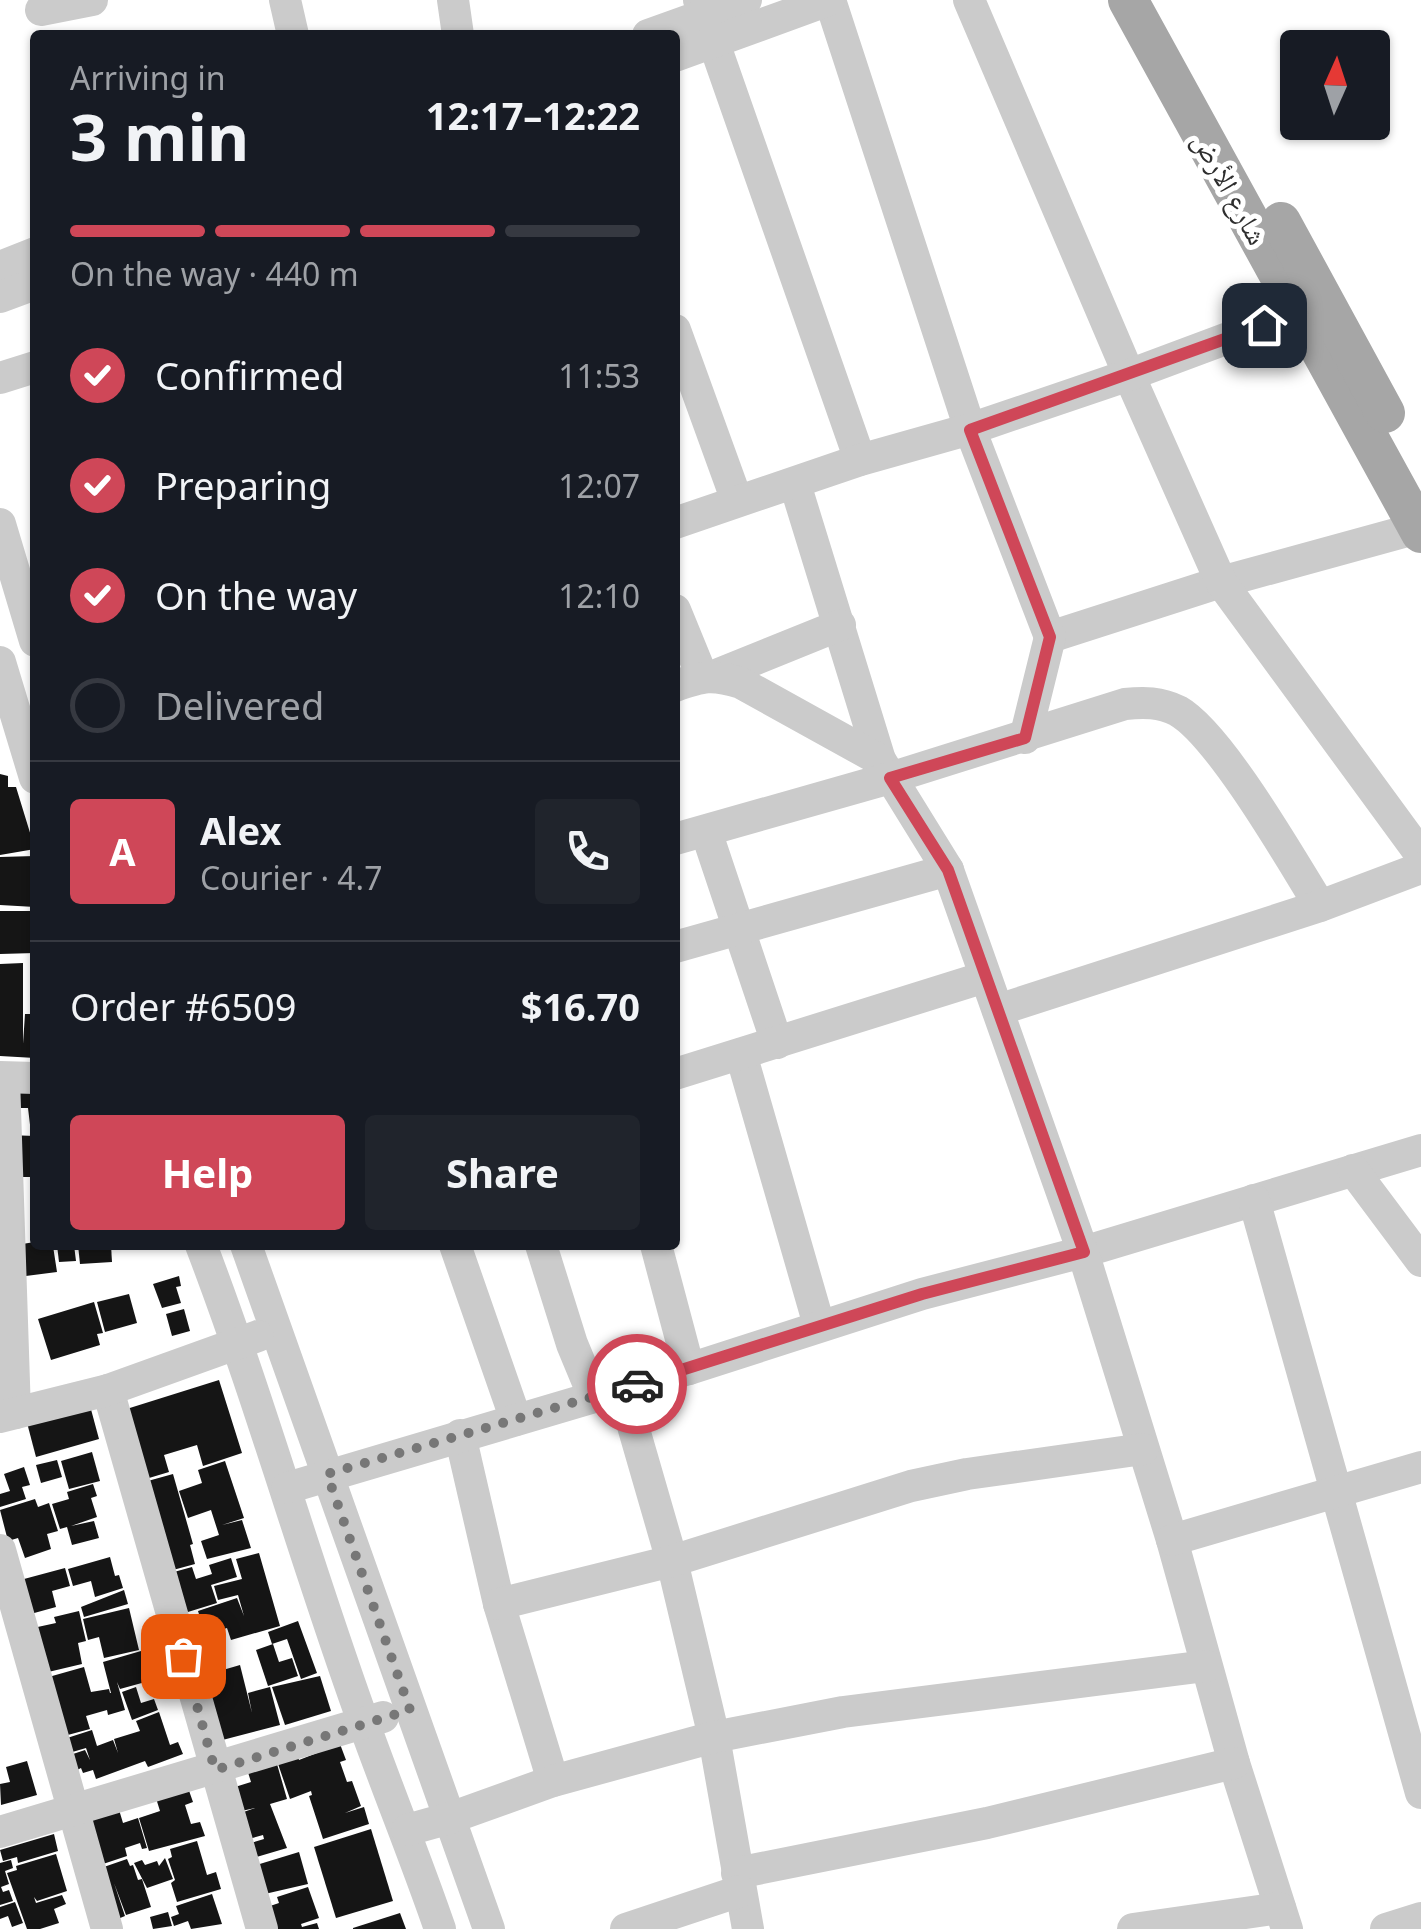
<!DOCTYPE html>
<html lang="en">
<head>
<meta charset="utf-8">
<style>
	body { margin:0; font-family:"Noto Sans","Noto Naskh Arabic",sans-serif; background:#20242c; color:#f1f3f6; height:100vh; display:flex; flex-direction:column; font-size:38px; white-space:nowrap }
	* { box-sizing:border-box; margin:0 }
	p { font-size:32px; color:#9ea1a6 }
	.icon { flex:none; width:55px; height:55px; fill:none; stroke:currentColor; stroke-width:2; stroke-linecap:round; stroke-linejoin:round }
	.map { position:relative; flex:1; overflow:hidden }
	.details { position:absolute; left:30px; top:30px; width:650px; height:1220px; display:flex; flex-direction:column; background:#171b24; border-radius:10px; box-shadow:0 2px 8px #0004 }
	.details>* { flex:none }
	.needle { width:65px; rotate:3deg }
	.fabs { position:absolute; left:1280px; top:30px; display:grid; gap:20px }
	.fabs a { display:grid; place-items:center; width:110px; height:110px; border-radius:10px; background:#171b24; box-shadow:0 2px 8px #0004; font-size:50px }
	.pin { position:absolute; display:grid; place-items:center; width:85px; height:85px; color:#fff; margin:-42px; border-radius:20px; box-shadow:0 5px 15px #0006 }
	.courier { position:absolute; display:grid; place-items:center; width:100px; height:100px; margin:-50px; border:8px solid #cf4758; border-radius:50%; background:#fff; color:#222; box-shadow:0 2px 12px #0007 }
	.headline em { font-style:normal; font-weight:700 }
	.headline div { display:flex; flex-direction:column-reverse }
	.headline { display:flex; align-items:center; justify-content:space-between; height:170px; padding:0 40px }
	h1 { font-size:65px; font-weight:700; line-height:75px }
	.bar { display:grid; grid-template-columns:repeat(4,1fr); gap:15px 10px; align-content:center; height:120px; padding:0 40px }
	.bar i { height:12px; border-radius:8px; background:#363941 }
	.bar .active { background:#cf4758 }
	.bar p { grid-column:span 4 }
	.line { display:flex; align-items:center; gap:25px; padding:0 40px; border-top:2px solid #363941 }
	.line div { flex:1 }
	.round { display:grid; place-items:center; flex:none; width:105px; height:105px; border-radius:10px; background:#20242c }
	ol { padding:0 40px; list-style:none }
	li { display:flex; align-items:center; gap:30px; height:110px }
	li p { margin-inline-start:auto }
	li .icon { padding:10px; border-radius:50%; background:#cf4758; color:#fff; stroke-width:4 }
	li:last-child { color:#9ea1a6 }
	li i { width:55px; height:55px; border:5px solid #363941; border-radius:50% }
	.button { display:flex; gap:20px; margin-top:auto; padding:20px 40px }
	.button a { flex:1; height:115px; border-radius:10px; background:#cf4758; color:#fff; font-size:40px; font-weight:700; line-height:115px; text-align:center }
	.button a+a { background:#20242c; color:#f1f3f6 }
	.map>svg:first-child { display:block }
</style>
</head>
<body>
<div class="map">
<svg width="1421" height="1929" viewBox="0 0 1421 1929">
	<rect width="100%" height="100%" fill="#fff"/>
	<g fill="#151515">
		<path d="M0 774 8 776V787H16L35 849 0 855Z"/>
		<path d="M35 856V907L0 905V857Z"/>
		<path d="M0 911H35V953L0 954Z"/>
		<path d="M23 963V1044L25 1014H35V1058L0 1056V964Z"/>
		<path d="M35 1086V1133H31L28 1108H10V1097Z"/>
		<path d="M8 1135 35 1136V1177H9Z"/>
		<path d="M35 1242 40 1248 53 1246 57 1272 18 1277 22 1244Z"/>
		<path d="M57 1245H74L76 1261 59 1262Z"/>
		<path d="M78 1245H111L112 1262 80 1264Z"/>
		<path d="M179 1276 181 1286 176 1287 181 1303 162 1308 153 1284Z"/>
		<path d="M129 1294 137 1323 105 1332 97 1302Z"/>
		<path d="M94 1302 103 1333 97 1334 100 1345 51 1360 38 1319Z"/>
		<path d="M184 1309 190 1331 172 1336 166 1314Z"/>
		<path d="M219 1380 242 1453 203 1466 197 1445 164 1455 169 1472 139 1481 117 1412Z"/>
		<path d="M89 1402 99 1439 36 1457 26 1419Z"/>
		<path d="M92 1452 100 1481 69 1489 61 1461Z"/>
		<path d="M57 1460 62 1477 41 1483 36 1465Z"/>
		<path d="M225 1461 244 1518 222 1525 242 1520 251 1548 207 1559 201 1541 219 1535 211 1510 188 1518 179 1491 202 1483 198 1470Z"/>
		<path d="M24 1467 30 1485 22 1487 26 1499 0 1507V1494L10 1491 4 1474Z"/>
		<path d="M173 1474 193 1544 190 1545 195 1564 162 1573 137 1484Z"/>
		<path d="M93 1484 97 1496 91 1498 97 1517 71 1526 94 1521 99 1538 72 1545 67 1527 60 1529 52 1504 69 1499 67 1492Z"/>
		<path d="M35 1499 38 1507 49 1503 58 1531 47 1534 51 1549 25 1558 18 1538 8 1541 0 1510Z"/>
		<path d="M259 1553 280 1626 231 1640 227 1628 212 1633 209 1625 203 1627 198 1611 237 1598 244 1616 238 1595 218 1600 214 1586 242 1579 236 1559Z"/>
		<path d="M110 1557 115 1576 119 1575 123 1588 95 1597 91 1581 73 1586 68 1569Z"/>
		<path d="M231 1558 237 1577 211 1585 217 1603 175 1616 163 1575 192 1567 196 1579 212 1574 209 1565Z"/>
		<path d="M65 1568 70 1586 52 1591 56 1607 27 1615 24 1579Z"/>
		<path d="M124 1590 128 1604 84 1617 81 1607Z"/>
		<path d="M129 1608 139 1650 104 1658 99 1637 88 1640 83 1619Z"/>
		<path d="M79 1611 86 1641 78 1643 82 1664 44 1673 33 1628 56 1623 54 1617Z"/>
		<path d="M298 1621 317 1673 301 1679 287 1639 272 1644 268 1632Z"/>
		<path d="M273 1644 279 1662 292 1658 298 1676 268 1686 256 1650Z"/>
		<path d="M208 1645 215 1670 187 1678 180 1653Z"/>
		<path d="M141 1651 149 1681 120 1689 117 1682 125 1710 108 1715 107 1710 86 1716 90 1729 64 1736 38 1680 84 1667 91 1692 109 1689 110 1693H111L103 1662Z"/>
		<path d="M240 1665 252 1713 248 1693 270 1687 280 1725 211 1743 192 1679Z"/>
		<path d="M320 1676 331 1711 285 1725 272 1687Z"/>
		<path d="M136 1687 141 1703 154 1699 158 1710 132 1720 122 1692Z"/>
		<path d="M159 1712 170 1745 178 1742 183 1754 148 1767 145 1761 96 1779 93 1770 83 1773 81 1768 75 1771 70 1755 85 1750 90 1760 86 1748 69 1753 64 1739 92 1730 97 1746 113 1740 118 1753 114 1739 140 1731 136 1721Z"/>
		<path d="M340 1744 346 1760 340 1762 347 1782 352 1781 361 1806 345 1813 364 1807 369 1824 323 1839 309 1796 312 1795 311 1791 290 1799 276 1758 296 1751 299 1760Z"/>
		<path d="M27 1761 37 1795 1 1805 0 1784 10 1782 6 1767Z"/>
		<path d="M277 1764 287 1799 270 1804 287 1848 246 1860 241 1846 264 1839 263 1835 235 1843V1815L255 1808 237 1812 235 1787 251 1782 246 1766Z"/>
		<path d="M187 1785 193 1802 185 1805 191 1824 200 1822 205 1836 149 1851 139 1818 160 1811 155 1795Z"/>
		<path d="M117 1803 123 1823 138 1818 147 1848 142 1849 140 1843 125 1848 127 1856 100 1865 84 1812Z"/>
		<path d="M371 1829 393 1901 336 1918 314 1847Z"/>
		<path d="M54 1834 58 1851 18 1863 17 1857 3 1861 0 1850Z"/>
		<path d="M197 1841 207 1875 216 1872 221 1889 177 1902 171 1883 175 1880 168 1859 172 1857 170 1849Z"/>
		<path d="M299 1852 308 1884 256 1896 247 1868Z"/>
		<path d="M56 1854 67 1891 37 1901 34 1897 36 1903 62 1895 66 1904 54 1909 59 1923 40 1929H27L7 1873 17 1870 16 1866Z"/>
		<path d="M165 1858 173 1879 147 1888 134 1863 142 1860 145 1865 157 1861 159 1866Z"/>
		<path d="M127 1859 130 1866 133 1865 138 1880 142 1879 151 1907 126 1915 114 1883 125 1916 108 1923 98 1869Z"/>
		<path d="M11 1860 13 1868 5 1871 9 1884 1 1887 3 1892 9 1890 13 1901 0 1905V1863Z"/>
		<path d="M308 1887 319 1918 301 1924 302 1927 317 1923 319 1929H264L258 1910 279 1903 277 1897Z"/>
		<path d="M212 1894 222 1924 191 1929 188 1921 174 1926 171 1917 179 1914 176 1906Z"/>
		<path d="M15 1902 23 1923 12 1927 8 1916 0 1919V1907Z"/>
		<path d="M168 1912 172 1926 153 1929 150 1917Z"/>
		<path d="M400 1913 406 1929H353V1928Z"/>
	</g>
	<g fill="none" stroke-linecap="round" stroke-linejoin="round">
		<g stroke="#cbcbcb" stroke-width="32">
			<path d="M285 0 293 35"/>
			<path d="M453 0 458 35"/>
			<path d="M699 0 860 460"/>
			<path d="M830 0 970 429 1050 637 1221 582 1418 528"/>
			<path d="M969 0 1129 375 1221 582 1421 855"/>
			<path d="M41 10 92 0"/>
			<path d="M648 35 746 0"/>
			<path d="M675 56 829 0"/>
			<path d="M0 267 35 253"/>
			<path d="M0 297 35 284"/>
			<path d="M675 330 737 501"/>
			<path d="M0 378 35 367"/>
			<path d="M795 484 880 760 948 870 1083 1252 1421 1150"/>
			<path d="M675 523 860 460 970 429 1129 375 1298 312"/>
			<path d="M0 524 35 641"/>
			<path d="M675 610 702 676"/>
			<path d="M0 662 35 778"/>
			<path d="M716 675 840 625"/>
			<path d="M675 686C704 676 711 674 741 683L880 760"/>
			<path d="M1025 738 1050 637"/>
			<path d="M706 831 777 1043"/>
			<path d="M675 839 890 778 1125 704C1144 702 1160 702 1178 711 1220 735 1292 861 1320 906"/>
			<path d="M675 947 948 870"/>
			<path d="M998 1010 1320 906 1421 868"/>
			<path d="M741 1054 819 1325"/>
			<path d="M675 1074 985 977"/>
			<path d="M0 1077 35 1078"/>
			<path d="M4 1078 15 1413"/>
			<path d="M1353 1170 1421 1261"/>
			<path d="M1254 1200 1421 1793"/>
			<path d="M201 1245C261 1402 306 1564 363 1721 388 1791 416 1859 440 1929"/>
			<path d="M246 1245 489 1929"/>
			<path d="M455 1245 516 1420"/>
			<path d="M541 1245 572 1344 594 1397"/>
			<path d="M656 1245 689 1369"/>
			<path d="M622 1388 672 1561 714 1737 748 1929"/>
			<path d="M108 1390 262 1929"/>
			<path d="M0 1417 108 1390 258 1336"/>
			<path d="M460 1435 499 1604 553 1781"/>
			<path d="M287 1488 689 1369 922 1294 1083 1252 1172 1540 1234 1763 1287 1929"/>
			<path d="M1172 1540 1421 1467"/>
			<path d="M0 1550 107 1929"/>
			<path d="M499 1604 672 1561 911 1486 967 1474 1143 1449"/>
			<path d="M407 1830 450 1818 553 1781 714 1737 843 1712 1206 1666"/>
			<path d="M0 1832 383 1717"/>
			<path d="M737 1873 987 1823 1234 1763"/>
			<path d="M626 1929 740 1891"/>
			<path d="M1133 1929 1280 1908"/>
			<path d="M1386 1929 1421 1918"/>
		</g>
		<g stroke="#a6a6a6" stroke-width="40">
			<path d="M1128 0 1421 533"/>
			<path d="M1281 222 1385 413"/>
		</g>
	</g>
	<g fill="none" stroke-linecap="round" stroke-linejoin="round">
		<path stroke="#777" stroke-width="10" stroke-dasharray="0 18" d="M183 1656 215 1770 410 1710 327 1474 637 1384"/>
		<path stroke="#cf4758" stroke-width="12" d="M637 1384 922 1294 1084 1252 948 870 890 778 1025 738 1050 637 970 430 1264 325"/>
	</g>
	<g text-anchor="middle" dominant-baseline="central" stroke-width="10" stroke-linejoin="round" paint-order="stroke">
		<g font-size="28" fill="#2e2e2e" stroke="#fff">
			<text transform="translate(1231 188) rotate(61)">شارع الأرض</text>
		</g>
	</g>
</svg>
<div class="fabs">
<a><svg class="needle" viewBox="-14 -14 28 28"><path d="M0-13l5 13h-10z" fill="#e53935"/><path d="M0 13l5-13h-10z" fill="#9ea1a6"/></svg></a>
</div>
<div class="pin" style="left:183px;top:1656px;background:#ea580c"><svg class="icon" aria-label="bag" viewBox="0 0 24 24"><path d="M5 8h14l-1 12H6zM9 8a3 3 0 0 1 6 0"/></svg></div>
<div class="pin" style="left:1264px;top:325px;background:#1f2937"><svg class="icon" aria-label="home" viewBox="0 0 24 24"><path d="M3 11l9-7 9 7M6 9v11h12V9"/></svg></div>
<div class="courier" style="left:637px;top:1384px"><svg class="icon" aria-label="car" viewBox="0 0 24 24"><path d="M5 17H2v-5l4-1 3-4h7l3 4 3 1v5h-3M9 17h6M6 11h13"/><circle cx="7" cy="17" r="2"/><circle cx="17" cy="17" r="2"/></svg></div>
<section class="details">
<div class="headline"><div><h1>3 min</h1><p>Arriving in</p></div><em>12:17–12:22</em></div>
<div class="bar"><i class="active"></i><i class="active"></i><i class="active"></i><i></i><p>On the way · 440 m</p></div>
<ol>
<li><svg class="icon" aria-label="check" viewBox="0 0 24 24"><path d="M5 12l5 5 9-10"/></svg>Confirmed<p>11:53</p></li>
<li><svg class="icon" aria-label="check" viewBox="0 0 24 24"><path d="M5 12l5 5 9-10"/></svg>Preparing<p>12:07</p></li>
<li><svg class="icon" aria-label="check" viewBox="0 0 24 24"><path d="M5 12l5 5 9-10"/></svg>On the way<p>12:10</p></li>
<li><i></i>Delivered</li>
</ol>
<div class="line" style="height:180px"><b class="round" style="background:#cf4758;color:#fff">A</b><div><b>Alex</b><p>Courier · 4.7</p></div><a class="round"><svg class="icon" aria-label="phone" viewBox="0 0 24 24"><path d="M5 4h4l2 5-3 2q2 4 5 5l2-3 5 2v4C11 20 4 13 5 4z"/></svg></a></div>
<div class="line" style="height:130px"><div>Order #6509</div><b>$16.70</b></div>
<div class="button"><a>Help</a><a>Share</a></div>
</section>
</div>
</body>
</html>
